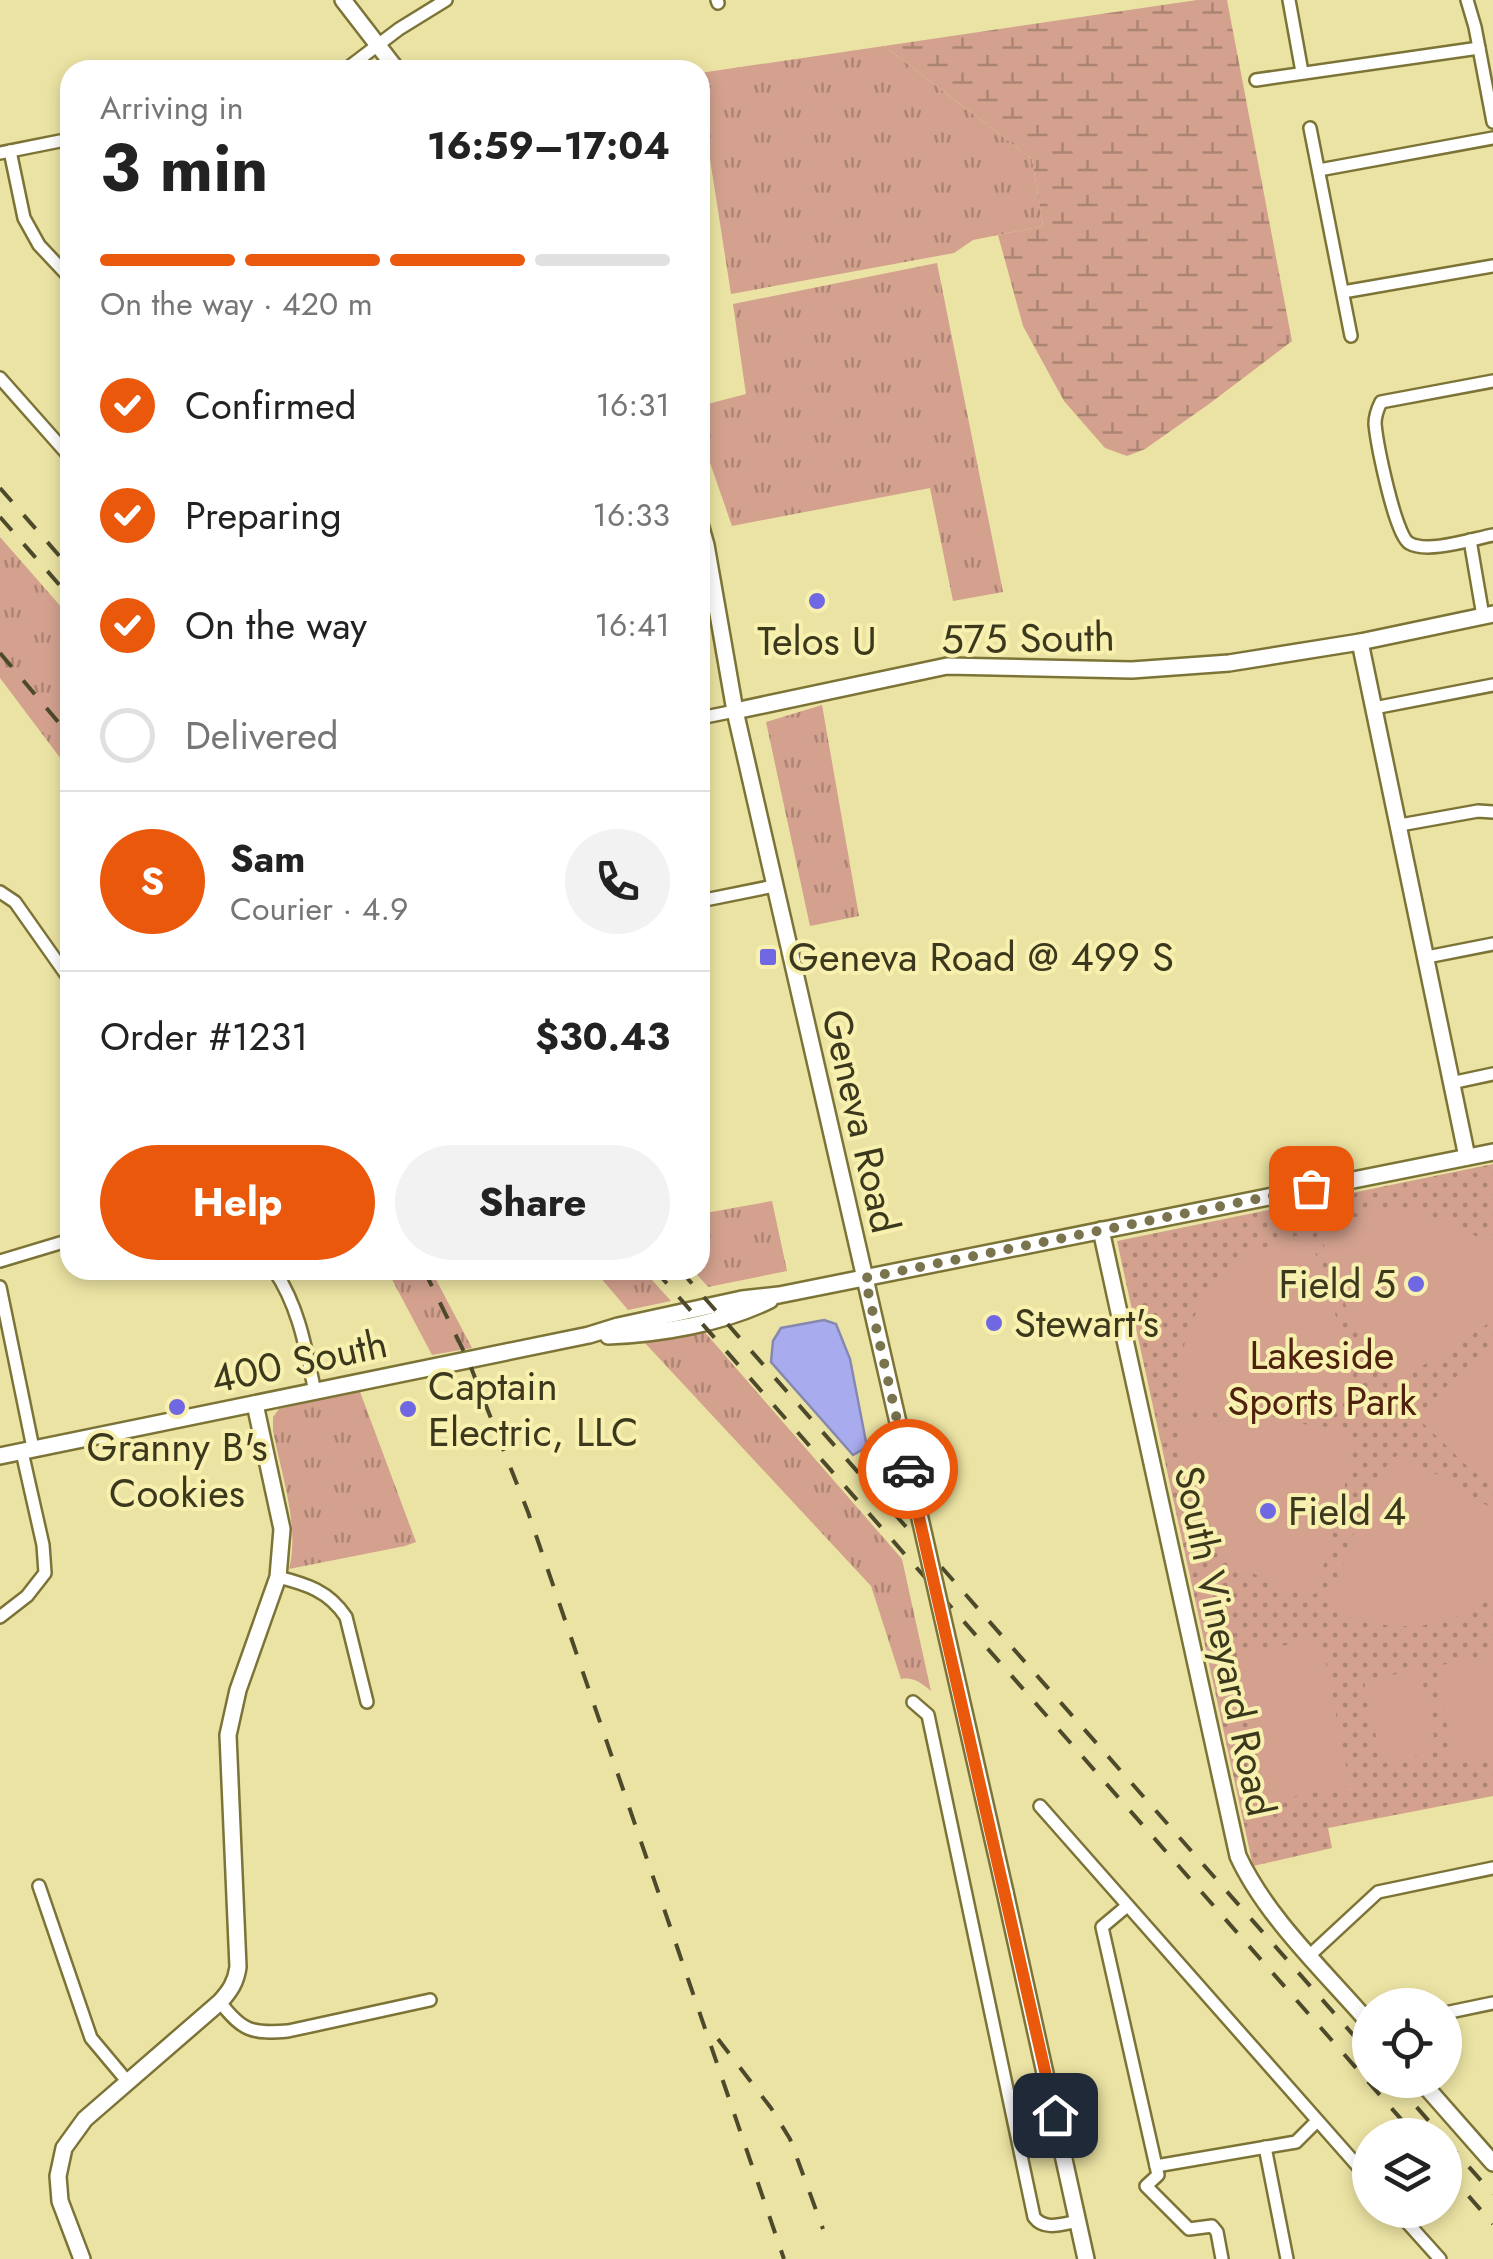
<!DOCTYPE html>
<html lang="en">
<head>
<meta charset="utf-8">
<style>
	body { margin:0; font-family:Jost,sans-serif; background:#f2f2f2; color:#222; height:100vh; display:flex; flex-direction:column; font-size:38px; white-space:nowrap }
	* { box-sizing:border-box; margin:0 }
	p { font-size:32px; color:#767676 }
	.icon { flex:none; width:55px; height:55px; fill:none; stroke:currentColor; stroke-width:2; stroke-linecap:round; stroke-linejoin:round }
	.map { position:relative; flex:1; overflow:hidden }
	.side { position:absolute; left:60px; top:60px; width:650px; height:1220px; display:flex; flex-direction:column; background:#fff; border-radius:30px; box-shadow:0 5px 15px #0003 }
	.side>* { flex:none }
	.buttons { position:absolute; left:1352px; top:1988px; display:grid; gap:20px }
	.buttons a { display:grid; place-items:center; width:110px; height:110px; border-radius:50%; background:#fff; box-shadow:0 5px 15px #0003; font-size:50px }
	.pin { position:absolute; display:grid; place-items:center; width:85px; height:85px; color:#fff; margin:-42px; border-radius:20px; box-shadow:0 5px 15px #0006 }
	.courier { position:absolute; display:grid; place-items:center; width:100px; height:100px; margin:-50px; border:8px solid #ea580c; border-radius:50%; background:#fff; color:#222; box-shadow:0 2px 12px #0007 }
	.overview em { font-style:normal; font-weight:700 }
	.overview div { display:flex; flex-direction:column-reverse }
	.overview { display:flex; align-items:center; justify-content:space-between; height:170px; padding:0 40px }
	h1 { font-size:65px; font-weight:700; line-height:75px }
	.bar { display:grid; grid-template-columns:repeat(4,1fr); gap:15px 10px; align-content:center; height:120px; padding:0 40px }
	.bar i { height:12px; border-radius:8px; background:#e0e0e0 }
	.bar .current { background:#ea580c }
	.bar p { grid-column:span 4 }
	.line { display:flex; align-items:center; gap:25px; padding:0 40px; border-top:2px solid #e0e0e0 }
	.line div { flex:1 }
	.round { display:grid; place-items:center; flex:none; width:105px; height:105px; border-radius:52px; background:#f2f2f2 }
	ol { padding:0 40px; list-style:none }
	li { display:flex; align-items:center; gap:30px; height:110px }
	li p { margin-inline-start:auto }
	li .icon { padding:10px; border-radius:50%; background:#ea580c; color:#fff; stroke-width:4 }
	li:last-child { color:#767676 }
	li i { width:55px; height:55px; border:5px solid #e0e0e0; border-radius:50% }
	.primary-button { display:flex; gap:20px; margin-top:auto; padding:20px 40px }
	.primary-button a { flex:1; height:115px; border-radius:60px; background:#ea580c; color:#fff; font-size:40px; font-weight:700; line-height:115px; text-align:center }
	.primary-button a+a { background:#f2f2f2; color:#222 }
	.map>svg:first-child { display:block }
</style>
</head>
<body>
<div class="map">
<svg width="1493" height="2259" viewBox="0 0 1493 2259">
	<defs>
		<pattern id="grass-tufts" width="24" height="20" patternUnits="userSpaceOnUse" patternTransform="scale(2.5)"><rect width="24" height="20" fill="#d3a18e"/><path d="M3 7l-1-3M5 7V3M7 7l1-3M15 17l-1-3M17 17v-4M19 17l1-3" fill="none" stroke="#ac8473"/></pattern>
		<pattern id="wetland-marsh" width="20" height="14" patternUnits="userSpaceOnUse" patternTransform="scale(2.5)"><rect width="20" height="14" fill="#d3a18e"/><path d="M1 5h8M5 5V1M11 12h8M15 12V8" fill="none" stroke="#ac8473"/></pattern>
		<pattern id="park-dots" width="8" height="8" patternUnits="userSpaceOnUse" patternTransform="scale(2.5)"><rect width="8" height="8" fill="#d3a18e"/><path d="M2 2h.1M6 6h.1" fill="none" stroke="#ac8473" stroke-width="1.8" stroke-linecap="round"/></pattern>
	</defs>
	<rect width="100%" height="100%" fill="#ebe3a3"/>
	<g fill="url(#grass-tufts)">
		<path d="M884 46 1032 159 1043 226 973 240 954 253 731 294 700 95V73Z"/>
		<path d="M937 263 1003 592 953 601 930 488 732 526 700 434V406L746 394 733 304Z"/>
		<path d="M0 537 70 617V771L0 678Z"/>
		<path d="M822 705 859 916 810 926 766 722Z"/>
		<path d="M772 1201 787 1271 708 1287 693 1270H700V1214Z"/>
		<path d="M387 1270H431L472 1348 432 1355Z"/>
		<path d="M594 1270H643L671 1301 628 1310Z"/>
		<path d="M702 1329 902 1559 931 1691C921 1683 914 1677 901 1679L871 1586 644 1342Z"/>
		<path d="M359 1389 416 1542 405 1546 289 1569C300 1527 281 1473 273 1431V1417L279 1409Z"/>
	</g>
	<path fill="url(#wetland-marsh)" d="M1197 0H1227L1292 341 1209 404 1145 449 1127 456 1105 448 1064 401 1023 326 998 235 1043 226 1032 159 884 46Z"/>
	<path fill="url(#park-dots)" d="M1493 1164V1796L1328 1828 1332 1848 1253 1866 1117 1241Z"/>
	<g fill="#d3a18e">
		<path d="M1401 1210C1436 1215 1465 1226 1493 1248V1320L1451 1350 1392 1382 1382 1380 1351 1320 1319 1232C1346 1218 1371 1211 1401 1210Z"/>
		<path d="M1309 1233 1338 1323 1350 1389 1344 1398 1278 1409 1183 1411C1168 1320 1220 1251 1309 1233Z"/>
		<path d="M1493 1346V1486L1470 1469 1422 1422 1421 1412 1469 1364Z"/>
		<path d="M1183 1420 1278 1421 1345 1429 1352 1437 1342 1504 1315 1594C1224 1581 1173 1511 1183 1420Z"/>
		<path d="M1399 1455 1459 1486 1493 1510V1596C1445 1634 1382 1634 1328 1608L1359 1519 1390 1459Z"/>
		<path d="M1321 1638 1350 1786 1266 1802 1237 1655Z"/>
		<path d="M1493 1655V1757L1454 1765 1436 1666Z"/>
		<path d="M1420 1669 1437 1752 1382 1764 1364 1681Z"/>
	</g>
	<path fill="#a8abee" stroke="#8788b0" stroke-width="2.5" d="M824 1320 836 1324 850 1359 867 1447 853 1455 771 1362 773 1341 781 1328Z"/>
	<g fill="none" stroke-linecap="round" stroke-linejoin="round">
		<defs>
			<g id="street">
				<path d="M717 0 718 3"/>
				<path d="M1289 0 1302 72"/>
				<path d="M1467 0 1475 27 1493 122"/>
				<path d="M345 70 399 29 446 0"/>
				<path d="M1256 80 1479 48"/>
				<path d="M1310 128 1351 336"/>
				<path d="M10 151 24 218 39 245 70 278"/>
				<path d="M0 153 70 139"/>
				<path d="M1319 170 1493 138"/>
				<path d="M1343 292 1493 266"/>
				<path d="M0 378 70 457"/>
				<path d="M1493 381 1381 402C1377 410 1375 416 1375 424 1377 444 1395 535 1409 543 1427 554 1472 539 1493 535"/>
				<path d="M1470 540 1483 616"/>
				<path d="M1374 708 1493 685"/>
				<path d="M700 718 735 711"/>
				<path d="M1400 825 1478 811 1493 812"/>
				<path d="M0 892 15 902 70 980"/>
				<path d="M700 901 774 886"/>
				<path d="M1427 957 1493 944"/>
				<path d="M1451 1083 1493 1074"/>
				<path d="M0 1261 70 1240"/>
				<path d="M274 1270C299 1306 306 1350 315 1392"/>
				<path d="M0 1287 33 1448"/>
				<path d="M278 1577C306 1584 329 1591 346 1617L367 1702"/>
				<path d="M0 1617 27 1596 45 1573 43 1545 22 1452"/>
				<path d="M913 1702 928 1715 1034 2217C1044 2231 1062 2224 1078 2221"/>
				<path d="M1040 1806 1370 2180"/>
				<path d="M39 1886 91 2038 127 2081"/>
				<path d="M1127 1906 1102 1927 1158 2175 1146 2186 1189 2229 1212 2226 1217 2232 1222 2259"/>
				<path d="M1310 1955 1378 1892 1493 1868"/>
				<path d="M220 2002C242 2031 252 2034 288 2031L430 2000"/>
				<path d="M1445 2013 1493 2003"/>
				<path d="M1265 2147 1287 2259"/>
				<path d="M1156 2166 1296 2142 1317 2121"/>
				<path d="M1396 2210 1440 2259"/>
			</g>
			<g id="secondary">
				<path d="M343 0 397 70"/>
				<path d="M700 524 706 545 735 711 919 1514"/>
				<path d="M1360 642 1467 1157"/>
				<path d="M735 711 947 666 1132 670 1229 663 1360 642 1493 614"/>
				<path d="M1101 1230 1238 1856C1266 1917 1326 1973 1370 2024"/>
				<path d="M608 1336C660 1334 724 1323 770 1300"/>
				<path d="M0 1456 589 1335 618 1326 742 1299 779 1295 1493 1152"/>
				<path d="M1005 1892 1086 2259"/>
				<path d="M1420 2080 1493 2163"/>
				<path d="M82 2259 60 2201 58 2176 64 2148 85 2119 220 2002C230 1991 236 1982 238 1967L228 1735 238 1690 278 1577 282 1529 255 1404"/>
			</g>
		</defs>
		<use href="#street" stroke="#7c7437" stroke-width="16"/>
		<use href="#secondary" stroke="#7c7437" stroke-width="20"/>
		<use href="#street" stroke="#fff" stroke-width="11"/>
		<use href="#secondary" stroke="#fff" stroke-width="15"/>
		<g stroke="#4d4a2c" stroke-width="4" stroke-dasharray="18 18" stroke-linecap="butt">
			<path d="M0 488 70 568"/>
			<path d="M0 517 70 597"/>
			<path d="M0 653 70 736"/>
			<path d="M424 1270 468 1360 528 1512 784 2259"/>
			<path d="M655 1270 1415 2135"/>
			<path d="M680 1270 1370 2054"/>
			<path d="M718 2039 771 2108 790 2139 823 2229"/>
			<path d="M1393 2080 1441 2135"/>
			<path d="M1445 2140 1493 2194"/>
			<path d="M1445 2169 1493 2224"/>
		</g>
		<defs>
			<path id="secondary-bridge" d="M919 1514 1005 1892"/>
		</defs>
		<use href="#secondary-bridge" stroke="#7c7437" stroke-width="20" stroke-linecap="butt"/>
		<use href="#secondary-bridge" stroke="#fff" stroke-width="15"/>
	</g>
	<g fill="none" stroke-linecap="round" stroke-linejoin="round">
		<path stroke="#79744d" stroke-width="10" stroke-dasharray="0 18" d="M908 1469 865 1278 1311 1188"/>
		<path stroke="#ea580c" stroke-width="12" d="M908 1469 1055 2115"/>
	</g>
	<g fill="#7068e3" stroke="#f8f0af" stroke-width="4">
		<circle cx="817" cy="601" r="10"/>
		<rect x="758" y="947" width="20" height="20" rx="5"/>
		<circle cx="1416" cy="1284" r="10"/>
		<circle cx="994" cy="1323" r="10"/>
		<circle cx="177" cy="1407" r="10"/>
		<circle cx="408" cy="1409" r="10"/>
		<circle cx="1268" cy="1511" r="10"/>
	</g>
	<g text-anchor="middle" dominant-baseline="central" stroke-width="8" stroke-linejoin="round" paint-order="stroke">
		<g font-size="40" fill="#3b381e" stroke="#f8f0af">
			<text transform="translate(1028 638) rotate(-1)">575 South</text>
			<text transform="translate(861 1121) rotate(77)">Geneva Road</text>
			<text transform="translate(299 1361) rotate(-12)">400 South</text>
			<text transform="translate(1225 1641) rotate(78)">South Vineyard Road</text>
		</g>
		<g font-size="40" fill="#3b381e" stroke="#f8f0af" text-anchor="start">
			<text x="817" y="641" text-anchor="middle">Telos U</text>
			<text x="788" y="957">Geneva Road @ 499 S</text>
			<text x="1396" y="1284" text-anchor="end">Field 5</text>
			<text x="1014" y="1323">Stewart's</text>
			<text x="428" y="1386">Captain<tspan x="428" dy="46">Electric, LLC</tspan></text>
			<text x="177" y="1447" text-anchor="middle">Granny B's<tspan x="177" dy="46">Cookies</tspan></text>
			<text x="1288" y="1511">Field 4</text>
		</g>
		<g font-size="40" fill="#4f210e" stroke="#f8f0af">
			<text x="1322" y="1355">Lakeside<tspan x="1322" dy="46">Sports Park</tspan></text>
		</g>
	</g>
</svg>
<div class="buttons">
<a><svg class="icon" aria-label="locate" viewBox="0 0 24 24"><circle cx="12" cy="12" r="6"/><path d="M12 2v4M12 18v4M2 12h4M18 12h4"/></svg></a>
<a><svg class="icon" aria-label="layers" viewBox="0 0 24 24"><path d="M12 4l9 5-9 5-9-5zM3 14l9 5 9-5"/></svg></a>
</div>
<div class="pin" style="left:1311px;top:1188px;background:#ea580c"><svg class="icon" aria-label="bag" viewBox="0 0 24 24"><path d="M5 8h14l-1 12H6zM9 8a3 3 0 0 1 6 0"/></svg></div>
<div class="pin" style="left:1055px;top:2115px;background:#1f2937"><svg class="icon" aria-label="home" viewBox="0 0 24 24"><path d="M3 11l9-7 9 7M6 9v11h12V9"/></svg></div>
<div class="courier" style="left:908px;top:1469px"><svg class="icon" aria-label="car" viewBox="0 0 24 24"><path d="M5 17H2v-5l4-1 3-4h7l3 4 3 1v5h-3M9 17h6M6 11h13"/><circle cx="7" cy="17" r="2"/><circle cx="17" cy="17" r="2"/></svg></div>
<section class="side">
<div class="overview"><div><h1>3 min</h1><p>Arriving in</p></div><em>16:59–17:04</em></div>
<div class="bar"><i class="current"></i><i class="current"></i><i class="current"></i><i></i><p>On the way · 420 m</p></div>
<ol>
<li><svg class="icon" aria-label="check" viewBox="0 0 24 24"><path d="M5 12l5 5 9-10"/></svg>Confirmed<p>16:31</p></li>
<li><svg class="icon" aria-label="check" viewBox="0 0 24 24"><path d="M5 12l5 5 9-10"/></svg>Preparing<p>16:33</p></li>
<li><svg class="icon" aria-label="check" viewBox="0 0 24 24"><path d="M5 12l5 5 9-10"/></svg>On the way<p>16:41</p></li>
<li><i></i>Delivered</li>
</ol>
<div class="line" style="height:180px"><b class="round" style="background:#ea580c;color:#fff">S</b><div><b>Sam</b><p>Courier · 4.9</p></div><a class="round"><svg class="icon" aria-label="phone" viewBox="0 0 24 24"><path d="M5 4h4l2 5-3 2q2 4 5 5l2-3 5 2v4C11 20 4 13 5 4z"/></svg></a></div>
<div class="line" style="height:130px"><div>Order #1231</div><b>$30.43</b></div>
<div class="primary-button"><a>Help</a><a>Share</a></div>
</section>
</div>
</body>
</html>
